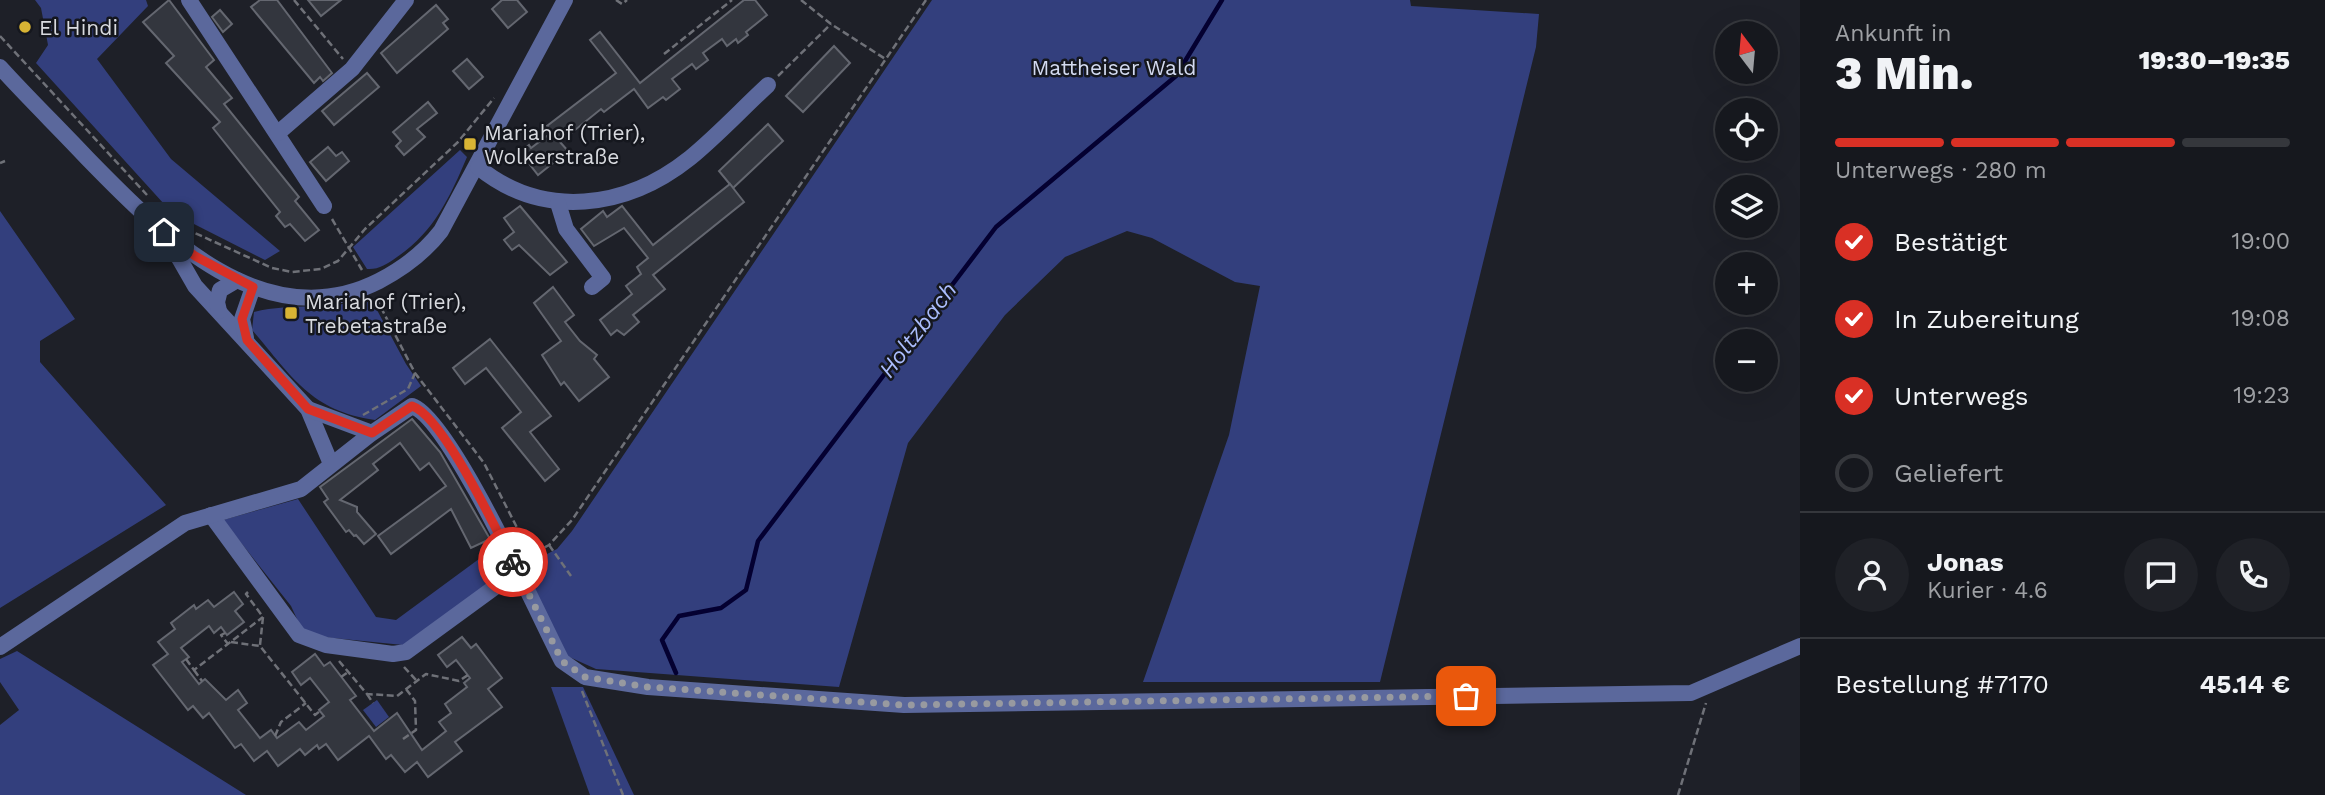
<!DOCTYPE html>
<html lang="de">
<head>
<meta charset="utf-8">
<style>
	body { margin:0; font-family:"Work Sans",sans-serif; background:#1f2127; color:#f1f3f6; height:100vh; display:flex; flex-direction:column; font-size:26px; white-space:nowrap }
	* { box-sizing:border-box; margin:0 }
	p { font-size:23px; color:#9ea0a4 }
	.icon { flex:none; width:38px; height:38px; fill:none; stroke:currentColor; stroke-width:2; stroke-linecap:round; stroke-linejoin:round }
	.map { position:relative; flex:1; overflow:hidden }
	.side { display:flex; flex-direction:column; background:#16181e; width:525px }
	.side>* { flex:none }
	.needle { width:46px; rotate:344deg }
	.buttons { position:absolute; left:1715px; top:21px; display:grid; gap:14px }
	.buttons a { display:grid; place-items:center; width:63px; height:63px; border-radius:50%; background:#16181e; box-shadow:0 7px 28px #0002,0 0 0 2px #35373c; font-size:35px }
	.pin { position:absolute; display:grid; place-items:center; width:60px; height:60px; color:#fff; margin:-30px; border-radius:14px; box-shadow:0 4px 10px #0006 }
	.courier { position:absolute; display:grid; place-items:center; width:70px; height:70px; margin:-35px; border:5px solid #d93025; border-radius:50%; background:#fff; color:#222; box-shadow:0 2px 9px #0007 }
	.headline em { font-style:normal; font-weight:800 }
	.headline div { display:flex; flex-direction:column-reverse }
	.headline { display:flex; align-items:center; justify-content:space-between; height:119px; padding:0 35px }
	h1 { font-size:46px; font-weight:800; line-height:52px }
	.bar { display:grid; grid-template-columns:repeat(4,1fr); gap:10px 7px; align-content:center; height:84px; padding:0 35px }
	.bar i { height:9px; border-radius:5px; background:#35373c }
	.bar .current { background:#d93025 }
	.bar p { grid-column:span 4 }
	.line { display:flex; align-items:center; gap:18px; padding:0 35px; border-top:2px solid #35373c }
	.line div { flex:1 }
	.round { display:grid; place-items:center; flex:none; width:74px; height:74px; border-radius:37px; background:#1f2127 }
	ol { padding:0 35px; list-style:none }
	li { display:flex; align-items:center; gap:21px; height:77px }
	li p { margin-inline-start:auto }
	li .icon { padding:7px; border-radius:50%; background:#d93025; color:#fff; stroke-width:4 }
	li:last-child { color:#9ea0a4 }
	li i { width:38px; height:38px; border:4px solid #35373c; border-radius:50% }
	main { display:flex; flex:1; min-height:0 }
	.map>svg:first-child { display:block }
</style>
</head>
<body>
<main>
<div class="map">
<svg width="1800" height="795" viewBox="0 0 1800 795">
	<rect width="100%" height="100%" fill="#1e2028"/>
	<g fill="#333f7d">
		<path d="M35 0H146L148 6 97 59 171 159 280 251 265 260 192 223 164 204 36 63 48 45 41 8Z"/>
		<path d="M932 0H1410L1411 6 1539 14 1536 47 1380 682H1143L1229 435 1260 286 1235 282 1152 238 1127 231 1065 257 1005 315 908 443 839 687 596 669 565 655 523 566 557 549 572 531Z"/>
		<path d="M460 150 467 157C450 197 434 232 397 257 387 264 378 270 367 269L353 247Z"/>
		<path d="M0 211 75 319 40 341V362L166 505 0 608Z"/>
		<path d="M370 297 406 364 421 386 375 420C310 411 291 375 252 330L254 312C293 302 332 312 370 297Z"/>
		<path d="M298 499 376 617 396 620 498 545 507 571 403 645 323 637 303 632 291 606 223 520Z"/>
		<path d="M17 651 246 795H0V725L19 710 0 682V659Z"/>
		<path d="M551 687H583L634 795H590Z"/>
		<path d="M377 700 389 717 376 727 363 710Z"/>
	</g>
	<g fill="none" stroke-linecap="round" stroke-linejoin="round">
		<path stroke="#040031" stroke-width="4.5" d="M676 673 662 640 679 616 721 608 746 590 758 541 996 227 1176 76 1222 0"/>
	</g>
	<g fill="#33363e" stroke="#646770" stroke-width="2">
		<path d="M169 0 214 60 206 67 232 98 224 104 299 197 295 201 319 230 305 241 290 224 285 227 276 216 280 212 213 128 220 122 166 63 174 56 143 22Z"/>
		<path d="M260 0H277L332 73 323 81 320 77 314 83 251 7Z"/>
		<path d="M308 0H341L321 16Z"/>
		<path d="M502 0H517L527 12 508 28 492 9Z"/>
		<path d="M744 0H755L767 15 746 32 748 35 738 43 736 39 727 46 722 39 703 53 708 60 696 69 692 64 672 79 680 89 666 100 663 97 648 108 634 89 604 112 601 109 560 142 568 151 538 175 520 152 529 145 531 148 552 132 547 126 616 73 590 40 600 32 640 83Z"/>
		<path d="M436 5 448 19 443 23 448 29 397 73 381 53Z"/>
		<path d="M220 10 232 24 223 32 212 17Z"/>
		<path d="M834 46 850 63 803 112 786 96Z"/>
		<path d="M467 59 483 77 469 89 453 71Z"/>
		<path d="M367 73 379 87 334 125 322 111Z"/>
		<path d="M428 102 437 113 417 129 425 137 404 155 396 146 401 141 393 132Z"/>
		<path d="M768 124 783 141 733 188 719 171Z"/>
		<path d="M328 147 336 156 342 152 349 161 326 181 310 162Z"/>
		<path d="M730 184 744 202 653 275 665 289 633 315 639 322 624 335 617 330 611 335 600 320 632 294 626 286 641 274 637 267 648 258 624 228 594 246 581 229 603 211 607 217 622 206 653 245Z"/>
		<path d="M520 206 567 262 550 275 519 245 512 250 504 240 514 232 504 218Z"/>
		<path d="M553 287 574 315 565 322 580 341 597 355 594 359 609 377 579 401 564 382 561 385 542 355 561 341 534 303Z"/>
		<path d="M490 339 551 416 530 432 559 469 545 481 502 428 521 412 486 368 465 384 453 368Z"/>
		<path d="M412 419 440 452 490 539 471 548 451 509 391 554 378 536 446 486 429 463 420 470 400 443 373 464 378 470 340 500 357 507V512L376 534 364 544 356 535 354 536 349 530 346 532 324 502 328 499 320 487Z"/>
		<path d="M234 592 243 604 235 611 244 622 227 635 221 627 214 633 209 626 181 648 189 657 182 662 199 684 205 679 226 700 238 690 247 703 238 710 260 738 271 730 277 738 299 722 306 730 324 716 319 710 329 702 310 678 301 685 292 672 315 654 324 666 330 662 356 696 350 700 374 731 397 713 422 750 446 731 439 722 451 713 445 704 467 687 464 683 470 678 456 660 447 667 438 655 462 637 471 648 476 644 502 678 488 689 502 707 455 742 462 751 428 777 417 762 405 772 391 755 386 759 369 736 338 760 326 744 319 749 317 745 305 755 300 749 278 766 267 751 254 761 241 744 235 748 209 713 203 718 193 706 188 710 153 665 168 654 158 642 175 629 171 623 194 605 196 609 208 600 214 607Z"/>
	</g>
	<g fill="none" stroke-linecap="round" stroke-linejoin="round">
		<g stroke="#6f7178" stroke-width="2.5" stroke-dasharray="7 3.5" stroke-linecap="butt">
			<path d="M294 0 343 59"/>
			<path d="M616 0 622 4 627 0"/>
			<path d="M801 0 831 24 887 60"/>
			<path d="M0 36 147 195"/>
			<path d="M664 54 732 0"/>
			<path d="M778 76 831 24"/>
			<path d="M0 163 5 161"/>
			<path d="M332 219 362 270"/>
			<path d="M186 229 272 268 292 272 321 269 338 261 365 229 458 142 494 98"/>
			<path d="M376 298 415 373 484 463 531 555"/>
			<path d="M363 415 408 389 415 373"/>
			<path d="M549 545 571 576"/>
			<path d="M526 557 549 545 572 520 926 0"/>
			<path d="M248 592 246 594 263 617 260 645"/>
			<path d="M225 633 221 635 228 644"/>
			<path d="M231 642 260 646 315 715 320 711"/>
			<path d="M186 659 194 670 263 617"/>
			<path d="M339 661 367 694 397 696 426 674 459 681 468 675"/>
			<path d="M404 667 416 680"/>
			<path d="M194 670 202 681"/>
			<path d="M341 677 348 672"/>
			<path d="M582 691 623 795"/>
			<path d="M367 694 373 703"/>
			<path d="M275 736 281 722 306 703"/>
			<path d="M403 739 416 730 415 701 406 689"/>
			<path d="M1678 795 1706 703"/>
		</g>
		<g stroke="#5b689c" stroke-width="16">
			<path d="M189 0 324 206"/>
			<path d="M0 67C29 99 59 128 88 159 162 235 265 339 379 281 404 268 424 253 441 231L565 0"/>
			<path d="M278 133 352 69 406 0"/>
			<path d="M478 167C543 220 626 209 690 158 717 136 742 109 768 85"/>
			<path d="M558 203 566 229 603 278 592 287"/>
			<path d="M168 239 195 286 308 409 331 464"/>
			<path d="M219 311 217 302 220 290 237 280"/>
			<path d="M246 338 242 319 253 287"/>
			<path d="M308 409 372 433"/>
			<path d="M211 515 299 635 326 645 393 654 406 652 517 571"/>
			<path d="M0 647 185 523 301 489 372 433 412 406C450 418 539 617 562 661L585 677 648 687 904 705 1691 693 1800 646"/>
		</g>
	</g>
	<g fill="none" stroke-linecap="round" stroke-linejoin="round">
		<path stroke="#989aa0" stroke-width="7" stroke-dasharray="0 12.6" d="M513 562 562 661 585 677 648 687 904 705 1466 696"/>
		<path stroke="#d93025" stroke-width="9" d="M164 232 195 256 253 287 242 319 247 340 308 409 372 433 412 406C443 416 496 530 513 562"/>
	</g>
	<g fill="#d8b434" stroke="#15171e" stroke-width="2.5">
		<circle cx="25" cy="27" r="7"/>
		<rect x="463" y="137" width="14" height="14" rx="3.5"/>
		<rect x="284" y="306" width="14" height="14" rx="3.5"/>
	</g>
	<g text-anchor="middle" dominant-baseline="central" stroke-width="5" stroke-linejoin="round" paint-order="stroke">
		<g font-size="21" fill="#d9dbe0" stroke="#15171e" text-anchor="start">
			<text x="39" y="27">El Hindi</text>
			<text x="484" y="132">Mariahof (Trier),<tspan x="484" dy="24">Wolkerstraße</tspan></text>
			<text x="305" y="301">Mariahof (Trier),<tspan x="305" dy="24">Trebetastraße</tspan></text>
		</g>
		<g font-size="21" fill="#d3daf0" stroke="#15171e">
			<text x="1114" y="67">Mattheiser Wald</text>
		</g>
		<g font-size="23" font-style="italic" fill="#aabcfc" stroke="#15171e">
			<text transform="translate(918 330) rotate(-53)">Holtzbach</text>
		</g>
	</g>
</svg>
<div class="buttons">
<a><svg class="needle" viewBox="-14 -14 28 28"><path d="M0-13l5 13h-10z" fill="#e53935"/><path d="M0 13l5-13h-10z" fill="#9ea0a4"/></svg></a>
<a><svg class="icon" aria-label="locate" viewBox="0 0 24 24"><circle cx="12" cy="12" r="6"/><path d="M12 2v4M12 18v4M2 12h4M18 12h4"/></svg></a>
<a><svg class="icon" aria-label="layers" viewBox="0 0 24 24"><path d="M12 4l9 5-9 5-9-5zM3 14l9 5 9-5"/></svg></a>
<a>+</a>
<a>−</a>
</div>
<div class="pin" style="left:1466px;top:696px;background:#ea580c"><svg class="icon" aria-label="bag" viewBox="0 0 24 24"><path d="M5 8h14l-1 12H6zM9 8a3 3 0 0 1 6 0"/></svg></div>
<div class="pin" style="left:164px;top:232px;background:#1f2937"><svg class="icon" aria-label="home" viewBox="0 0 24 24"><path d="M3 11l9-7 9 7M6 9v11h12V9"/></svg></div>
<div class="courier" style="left:513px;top:562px"><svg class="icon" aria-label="bike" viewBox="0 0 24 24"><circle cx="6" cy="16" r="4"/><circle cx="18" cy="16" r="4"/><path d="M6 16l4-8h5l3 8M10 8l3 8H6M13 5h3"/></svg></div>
</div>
<section class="side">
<div class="headline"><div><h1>3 Min.</h1><p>Ankunft in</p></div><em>19:30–19:35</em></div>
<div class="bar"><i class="current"></i><i class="current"></i><i class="current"></i><i></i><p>Unterwegs · 280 m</p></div>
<ol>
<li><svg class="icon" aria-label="check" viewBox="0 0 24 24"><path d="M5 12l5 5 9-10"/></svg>Bestätigt<p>19:00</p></li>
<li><svg class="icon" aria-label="check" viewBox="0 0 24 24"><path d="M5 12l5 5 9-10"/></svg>In Zubereitung<p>19:08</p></li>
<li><svg class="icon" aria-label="check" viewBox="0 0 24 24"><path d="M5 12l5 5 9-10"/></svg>Unterwegs<p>19:23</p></li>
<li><i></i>Geliefert</li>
</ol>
<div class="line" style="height:126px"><a class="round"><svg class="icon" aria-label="person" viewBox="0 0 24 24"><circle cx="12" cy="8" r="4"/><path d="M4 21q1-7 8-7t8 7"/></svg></a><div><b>Jonas</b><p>Kurier · 4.6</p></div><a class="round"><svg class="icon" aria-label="chat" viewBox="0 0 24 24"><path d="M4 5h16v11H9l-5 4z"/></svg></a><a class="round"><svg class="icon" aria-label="phone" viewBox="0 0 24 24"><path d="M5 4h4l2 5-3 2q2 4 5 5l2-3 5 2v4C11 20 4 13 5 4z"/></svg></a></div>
<div class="line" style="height:91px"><div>Bestellung #7170</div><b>45.14 €</b></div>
</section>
</main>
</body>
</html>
